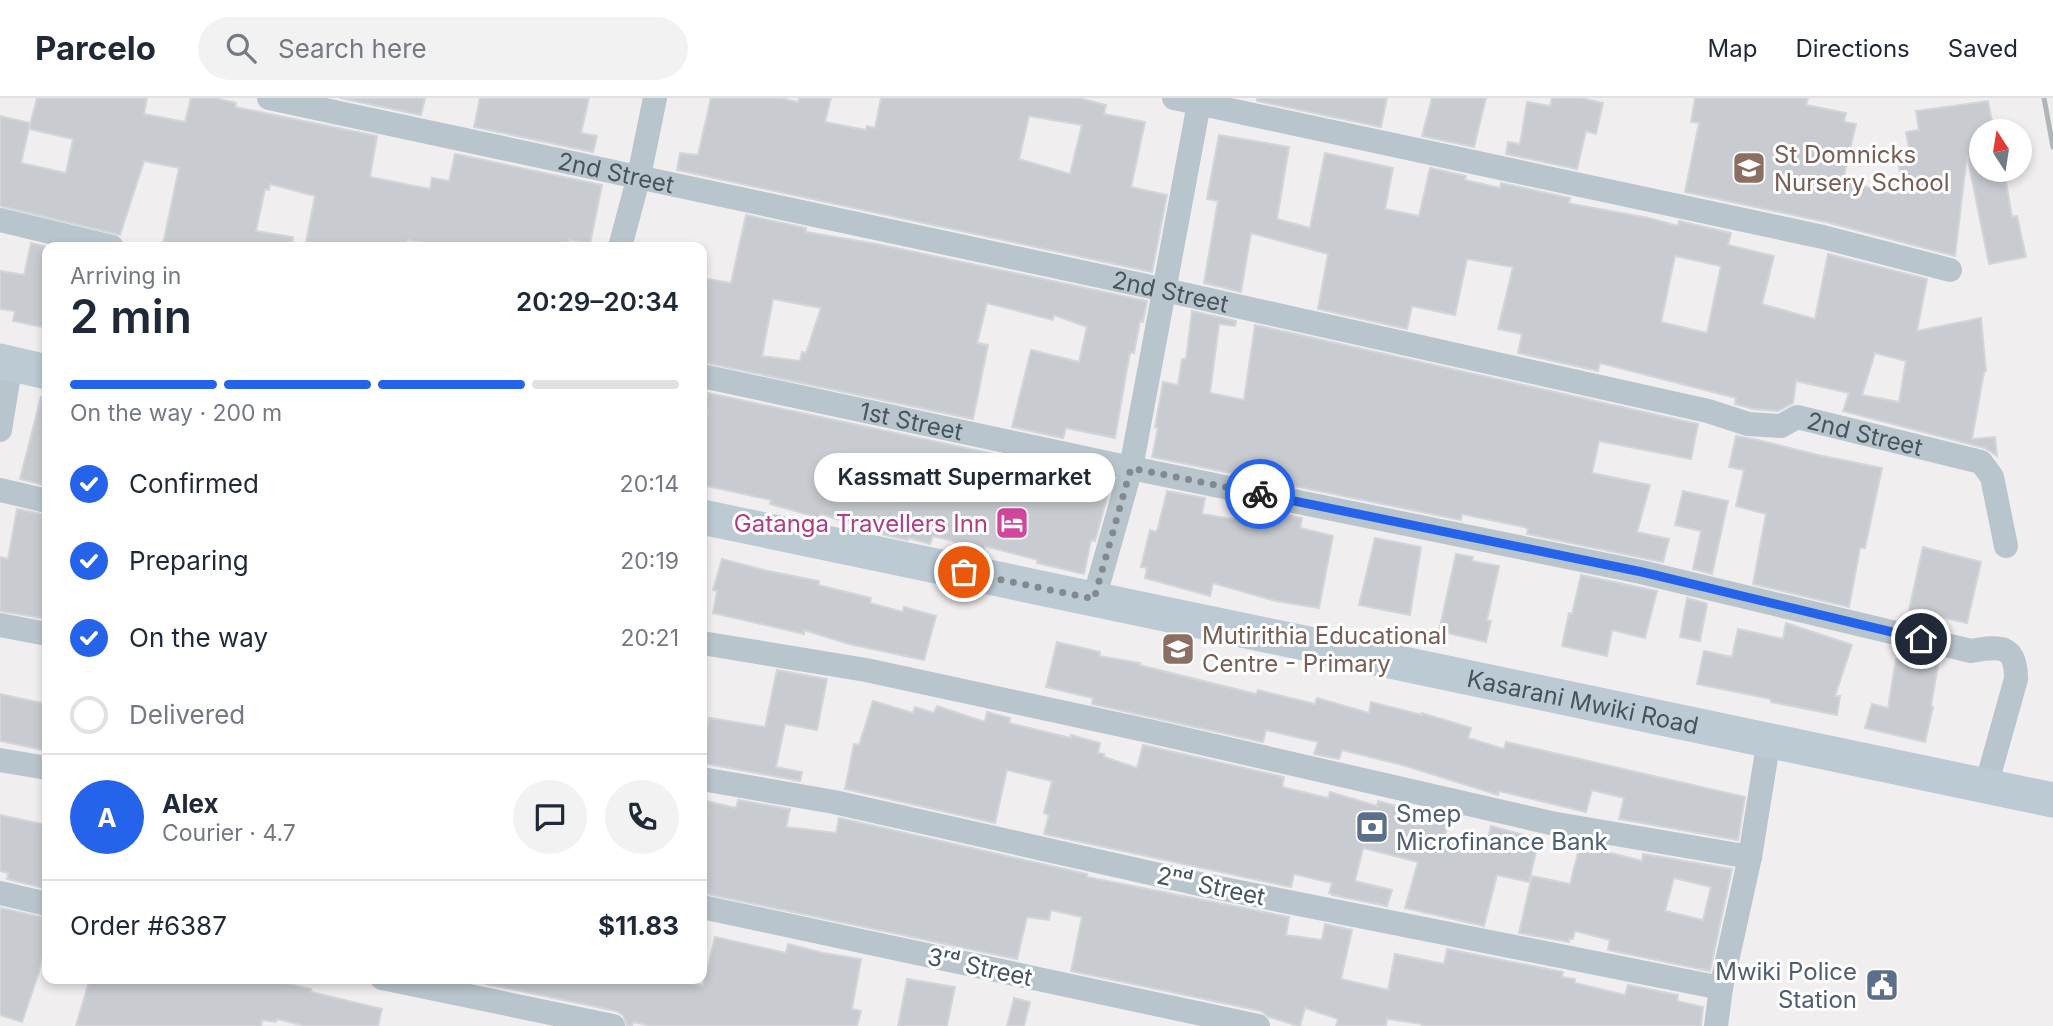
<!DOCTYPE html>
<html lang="en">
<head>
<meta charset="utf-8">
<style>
	body { margin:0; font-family:Inter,sans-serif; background:#f2f2f3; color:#1f2937; height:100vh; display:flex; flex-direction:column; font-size:26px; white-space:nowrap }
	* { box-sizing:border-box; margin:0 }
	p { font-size:23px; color:#747a83 }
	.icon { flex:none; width:38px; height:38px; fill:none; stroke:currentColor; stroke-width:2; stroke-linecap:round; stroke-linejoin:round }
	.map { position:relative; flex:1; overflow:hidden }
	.panel { position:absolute; left:42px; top:144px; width:665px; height:742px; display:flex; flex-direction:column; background:#fff; border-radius:14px; box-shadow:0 4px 10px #0003 }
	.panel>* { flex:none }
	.needle { width:46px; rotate:348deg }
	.buttons { position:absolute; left:1969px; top:21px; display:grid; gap:14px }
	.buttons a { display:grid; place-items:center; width:63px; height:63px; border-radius:50%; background:#fff; box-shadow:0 4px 10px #0003; font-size:35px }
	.pin { position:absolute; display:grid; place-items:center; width:60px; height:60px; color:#fff; margin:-30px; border:4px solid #fff; border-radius:50%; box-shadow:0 2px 7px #0007 }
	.courier { position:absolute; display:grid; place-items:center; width:70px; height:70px; margin:-35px; border:5px solid #2563eb; border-radius:50%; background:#fff; color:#222; box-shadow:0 2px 9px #0007 }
	.bubble { position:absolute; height:49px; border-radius:24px; background:#fff; box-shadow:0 4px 10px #0003; font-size:23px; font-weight:600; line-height:49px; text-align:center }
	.head em { font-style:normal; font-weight:600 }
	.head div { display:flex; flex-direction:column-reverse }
	.head { display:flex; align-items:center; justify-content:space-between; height:119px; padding:0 28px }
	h1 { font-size:46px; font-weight:600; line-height:52px }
	.bar { display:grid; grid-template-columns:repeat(4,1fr); gap:10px 7px; align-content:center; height:84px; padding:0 28px }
	.bar i { height:9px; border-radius:5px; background:#e0e1e3 }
	.bar .active { background:#2563eb }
	.bar p { grid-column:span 4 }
	.line { display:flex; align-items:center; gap:18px; padding:0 28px; border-top:2px solid #e0e1e3 }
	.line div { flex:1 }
	.round { display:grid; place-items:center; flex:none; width:74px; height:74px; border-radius:37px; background:#f2f2f3 }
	ol { padding:0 28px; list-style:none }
	li { display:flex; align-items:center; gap:21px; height:77px }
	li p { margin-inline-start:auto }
	li .icon { padding:7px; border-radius:50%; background:#2563eb; color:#fff; stroke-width:4 }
	li:last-child { color:#747a83 }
	li i { width:38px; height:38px; border:4px solid #e0e1e3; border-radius:50% }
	header { display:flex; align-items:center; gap:42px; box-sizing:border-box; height:98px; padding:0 35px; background:#fff; border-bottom:2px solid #e0e1e3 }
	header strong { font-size:33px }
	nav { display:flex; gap:38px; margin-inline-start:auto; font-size:24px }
	.search { width:490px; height:63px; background:#f2f2f3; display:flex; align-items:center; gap:18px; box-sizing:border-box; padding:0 24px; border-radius:38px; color:#747a83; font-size:26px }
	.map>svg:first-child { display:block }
</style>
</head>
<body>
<header>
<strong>Parcelo</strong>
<div class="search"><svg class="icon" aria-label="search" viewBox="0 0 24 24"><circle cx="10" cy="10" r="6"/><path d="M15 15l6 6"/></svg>Search here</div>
<nav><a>Map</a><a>Directions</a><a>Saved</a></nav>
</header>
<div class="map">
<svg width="2053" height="928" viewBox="0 0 2053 928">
	<rect width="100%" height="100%" fill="#f1eeef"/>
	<g fill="#c8ccd1" stroke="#d2d5da" stroke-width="2" fill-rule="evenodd">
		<path d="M37 0H147L144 16 185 24 191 0H215L236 5 235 9 377 38 370 79 430 91 432 80 449 83 455 56 602 87 590 146 569 142 568 149H441L408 142 406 149H305L315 98 270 86 269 92 265 91 256 133 293 139 292 149H173L163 146 179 70 144 63 120 137 0 108V18L30 25 21 65 66 75 73 41 29 31Z"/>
		<path d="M340 0H425L421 17Z"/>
		<path d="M480 0H589L581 35 597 38 593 54 474 29Z"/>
		<path d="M711 0H780L798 4 799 0H831L825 24 866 32 867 28 875 30 881 0H1078L1106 7 1104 16 1145 24 1131 89 1167 97 1152 174 677 72 680 55 698 57ZM1029 18 1082 27 1070 76 1019 61Z"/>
		<path d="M1257 0H1387L1381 29 1257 3Z"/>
		<path d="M1432 0H1486L1474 49 1422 38Z"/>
		<path d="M1552 0H1581L1603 5 1596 36 1586 33 1577 71 1506 56 1508 44 1520 46 1527 4 1550 8Z"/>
		<path d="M1695 0H1808L1806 7 1846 15 1844 24 1856 26 1843 82 1894 97 1896 80H1901L1898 64 1911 62 1906 34 1919 32 1916 13 1988 3 1994 33H1981V72H2004L2012 119 2017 118 2026 159 1989 166 1967 57 1955 158 1826 124 1685 94 1699 25 1691 24Z"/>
		<path d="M1219 37 1289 49 1277 121 1310 130 1325 55 1393 70 1385 111 1419 118 1430 70 1466 78 1465 82 1500 90 1501 85 1570 100 1569 105 1572 106 1649 120 1678 128 1679 123 1731 135 1728 147 1774 158 1762 206 1815 221 1828 156 1927 181 1917 233 1981 220 1986 273 1984 274 1972 341 1995 339 1997 358 1985 350 1843 313 1849 295 1796 283 1793 305 1778 313 1753 311 1735 306 1736 300 1600 265 1598 273 1518 255 1522 236 1498 231 1513 169 1467 161 1455 217 1412 208 1407 231 1318 211 1328 156 1251 135 1241 194 1204 185 1218 103 1207 101ZM1675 158 1721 168 1707 235 1661 224ZM1875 255 1906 263 1899 304 1862 297Z"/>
		<path d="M746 117 806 130V134L877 146 1147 203 1143 224 1140 223 1134 255 1130 254 1115 340 1066 330 1063 340 1012 329 1031 252 1079 264 1087 229 1054 217 1053 222 987 205 977 245 988 247 973 321 702 264V180L731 185ZM773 201 821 210 806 255 802 254 800 263 762 258Z"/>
		<path d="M31 145 47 149V230L13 223 15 213 0 211V173L24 177Z"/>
		<path d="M1192 213 1236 223 1235 228 1219 226 1210 295 1244 302 1255 227 1698 326 1691 361 1599 343 1592 375 1650 387 1637 434 1669 441 1663 464 1527 436 1528 430 1462 416 1461 422 1152 359 1158 330 1155 329 1163 284 1178 287 1182 261H1186Z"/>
		<path d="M708 295 1112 381 1095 443 1091 442 1084 476 1037 465 1038 462 985 448 984 451 933 438 930 446 909 440 908 442 885 437 821 416 820 420 770 406 771 402 702 387V337L708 312 704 311Z"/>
		<path d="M41 299H47V388L20 381Z"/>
		<path d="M1736 338 1758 342 1818 357 1882 370 1865 450H1860L1849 509 1753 486 1766 416 1736 408 1744 372 1729 369Z"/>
		<path d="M1167 393 1205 400 1202 416 1238 422 1243 408 1302 420 1300 430 1333 438 1319 510 1276 503 1213 485 1210 498 1145 480 1147 470 1141 469 1150 432 1156 434 1158 430Z"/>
		<path d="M1683 393 1728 403 1712 476 1693 471 1701 433 1675 427Z"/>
		<path d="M17 411 47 417V521L0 513V459L8 461Z"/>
		<path d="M1375 440 1421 449 1410 517 1359 507Z"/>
		<path d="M1923 449 1981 464 1967 525 1909 512Z"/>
		<path d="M1456 456 1473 459 1472 463 1499 468 1487 522 1491 523 1486 544 1439 533Z"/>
		<path d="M722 461 768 473 819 483 818 487 871 500 870 505 903 514 904 509 936 518 924 562 849 546 804 532V536L713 515 717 493 713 492Z"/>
		<path d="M1581 477 1657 493 1645 540 1612 532 1607 558 1562 548 1569 515 1572 516Z"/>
		<path d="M1687 500 1706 505 1707 507 1700 543 1680 539Z"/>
		<path d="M1786 525 1852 547 1835 598H1840L1837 617 1771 604V601L1697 586 1704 553 1732 559 1738 531 1783 541Z"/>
		<path d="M1057 544 1100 554 1099 558 1140 565 1139 567 1256 596 1258 592 1315 606 1317 600 1369 615 1371 604 1422 617V615L1471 630 1468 640 1504 651 1506 644 1745 699 1738 742 1619 721 1624 700 1592 692 1586 714 1499 693 1498 697 1406 668 1342 652 1339 661 1314 656 1318 644 1266 632 1263 644 1092 606 1093 600 1046 589Z"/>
		<path d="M1902 554 1939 561 1931 608 1933 609 1925 644 1865 630 1872 606 1888 610 1896 561 1901 562Z"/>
		<path d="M777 572 827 581 817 632 785 626 776 669 802 674 800 683 702 665 709 620 765 629Z"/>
		<path d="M0 596 47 606V653L0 643Z"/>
		<path d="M873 603 913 615 915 609 934 615 937 608 985 624 987 614 1010 620 1009 625 1071 640V637L1100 645 1098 655 1104 656V659L1137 670 1143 647 1284 679 1282 689 1328 700 1330 694 1377 708 1378 703 1415 713V711L1450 717 1445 737 1487 746 1491 728 1539 741 1529 784 1497 777 1484 828 1405 810 1418 764 1363 750 1355 783 1392 792 1387 808 1332 797V796L1329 795 1332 785 1294 776 1291 789 1044 736 1049 717 1044 715 1052 683 1007 672 995 725 845 691 854 646 859 647Z"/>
		<path d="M702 702 736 710 738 702 790 711 786 729 836 735 839 720 1087 776V779L1289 819 1286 837 1322 842 1325 826 1352 832 1341 881 1388 892 1395 856 1444 866 1447 851 1563 874 1562 879 1575 881V885L1625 897 1628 887 1678 897 1677 903 1703 909 1701 928H1422V926L1387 921 1386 928H1336L1338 921 1305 910 1300 928H1298L1269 919 1261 913 1071 873 1082 819 1051 812 1049 822 1027 819 1017 861 702 795Z"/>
		<path d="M0 717 47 727V791L7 781 8 775 0 773Z"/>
		<path d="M1580 747 1642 763 1643 756 1732 771 1710 873 1608 852 1610 842 1575 833 1573 841H1569V844L1519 835 1532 778 1570 786ZM1674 780 1711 789 1703 822 1665 813Z"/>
		<path d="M0 810 47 820V839L39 874 22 924 0 917Z"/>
		<path d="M715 839 786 855 788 846 823 855 861 861 852 911 861 913 857 928H651L633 924 632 928H627L623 917 616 913 486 886 487 880H667L703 888Z"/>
		<path d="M90 880H285L284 885 311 891V894L382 911 378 928H305L277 921 276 924 262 922 261 928H76Z"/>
		<path d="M907 881 955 889 947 928H898Z"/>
		<path d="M1014 900 1030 904 1024 928H1007Z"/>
	</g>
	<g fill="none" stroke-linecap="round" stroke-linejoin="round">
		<g stroke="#b9c5cc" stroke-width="24">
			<path id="s1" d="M269 0 1165 192 1708 313 1748 326 1781 328 1797 319 1981 364 1992 379 2006 448"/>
			<path d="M1174 0 1823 139 1950 172"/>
			<path d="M0 122 112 149"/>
			<path d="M620 149 639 78 655 0"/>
			<path id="s2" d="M702 278 1131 370 1641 474 1971 553C2000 548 2016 546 2016 581L1986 688"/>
			<path d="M0 332 11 265"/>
			<path d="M0 392 47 403"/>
			<path d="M1094 501 1131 370 1200 0"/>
			<path d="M0 527 47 536"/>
			<path d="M702 545 866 572 1149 633 1551 725 1750 759"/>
			<path d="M0 662 47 670"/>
			<path d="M702 681 834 704 1204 787 1721 890"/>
			<path d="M0 795 47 806"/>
			<path d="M702 809 1258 928"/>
			<path d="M382 880 613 928"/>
			<path d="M1716 928 1721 890 1750 759 1769 641"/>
		</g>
		<g stroke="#bbcad3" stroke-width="35">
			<path d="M0 263 47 274"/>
			<path id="s3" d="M702 419 2053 702"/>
		</g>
		<path stroke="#b0b5b9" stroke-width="5" d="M2044 0 2053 49"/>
	</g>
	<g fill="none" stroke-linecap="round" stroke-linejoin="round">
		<path stroke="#828a8f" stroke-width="7" stroke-dasharray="0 12.6" d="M964 474 1094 501 1131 370 1260 396"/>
		<path stroke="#2563eb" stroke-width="9" d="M1260 396 1642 474 1921 541"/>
	</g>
	<defs>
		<symbol id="school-square" viewBox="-11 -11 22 22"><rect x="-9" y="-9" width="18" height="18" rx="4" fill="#8d6e63" stroke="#fff"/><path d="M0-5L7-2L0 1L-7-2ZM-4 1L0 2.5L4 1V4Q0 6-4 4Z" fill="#fff"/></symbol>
		<symbol id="hotel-square" viewBox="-11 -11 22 22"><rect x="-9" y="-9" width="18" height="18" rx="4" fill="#d1479c" stroke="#fff"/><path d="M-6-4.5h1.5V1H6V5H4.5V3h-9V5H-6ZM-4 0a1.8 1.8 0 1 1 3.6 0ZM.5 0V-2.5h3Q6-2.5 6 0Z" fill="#fff"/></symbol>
		<symbol id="bank-square" viewBox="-11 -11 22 22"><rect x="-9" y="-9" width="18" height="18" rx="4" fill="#5c6f8a" stroke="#fff"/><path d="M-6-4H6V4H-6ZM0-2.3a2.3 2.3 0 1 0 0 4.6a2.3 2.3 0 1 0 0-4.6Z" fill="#fff"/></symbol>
		<symbol id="civic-square" viewBox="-11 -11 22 22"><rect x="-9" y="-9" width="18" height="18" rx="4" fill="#5c6f8a" stroke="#fff"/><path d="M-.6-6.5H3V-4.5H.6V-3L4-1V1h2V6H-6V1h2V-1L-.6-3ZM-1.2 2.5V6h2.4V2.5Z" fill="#fff"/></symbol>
	</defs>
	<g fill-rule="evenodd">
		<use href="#school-square" x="1730" y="51" width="38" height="38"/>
		<use href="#hotel-square" x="993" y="406" width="38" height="38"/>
		<use href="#school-square" x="1159" y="532" width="38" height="38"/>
		<use href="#bank-square" x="1353" y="710" width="38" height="38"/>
		<use href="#civic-square" x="1863" y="868" width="38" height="38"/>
	</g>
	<g text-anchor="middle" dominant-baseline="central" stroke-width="6" stroke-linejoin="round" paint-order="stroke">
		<g font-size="24" fill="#785e54" stroke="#fff" text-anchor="start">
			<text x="1774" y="56">St Domnicks<tspan x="1774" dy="28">Nursery School</tspan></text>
			<text x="1202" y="537">Mutirithia Educational<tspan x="1202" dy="28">Centre - Primary</tspan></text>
		</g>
		<g font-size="24" fill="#46545c" stroke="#fff">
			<text stroke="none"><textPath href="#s1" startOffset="355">2nd Street</textPath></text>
			<text stroke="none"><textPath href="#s1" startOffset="922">2nd Street</textPath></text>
			<text stroke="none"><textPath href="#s2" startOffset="214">1st Street</textPath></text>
			<text stroke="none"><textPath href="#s1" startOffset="1636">2nd Street</textPath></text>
			<text stroke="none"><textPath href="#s3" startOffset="900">Kasarani Mwiki Road</textPath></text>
			<text transform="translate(1211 788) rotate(12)">2ⁿᵈ Street</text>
			<text transform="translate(980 869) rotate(12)">3ʳᵈ Street</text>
		</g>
		<g font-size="24" fill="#b23c85" stroke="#fff" text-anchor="end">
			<text x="988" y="425">Gatanga Travellers Inn</text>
		</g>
		<g font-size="24" fill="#4e5e75" stroke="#fff" text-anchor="start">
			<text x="1396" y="715">Smep<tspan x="1396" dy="28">Microfinance Bank</tspan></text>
			<text x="1857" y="873" text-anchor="end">Mwiki Police<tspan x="1857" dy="28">Station</tspan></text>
		</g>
	</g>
</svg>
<div class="buttons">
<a><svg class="needle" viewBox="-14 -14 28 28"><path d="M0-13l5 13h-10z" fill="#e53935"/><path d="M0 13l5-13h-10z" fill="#747a83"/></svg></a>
</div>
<div class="pin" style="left:964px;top:474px;background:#ea580c"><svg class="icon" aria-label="bag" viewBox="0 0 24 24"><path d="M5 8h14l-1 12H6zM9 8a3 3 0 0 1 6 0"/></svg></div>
<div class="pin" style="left:1921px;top:541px;background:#1f2937"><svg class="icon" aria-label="home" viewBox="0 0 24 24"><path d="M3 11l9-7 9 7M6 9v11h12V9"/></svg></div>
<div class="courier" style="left:1260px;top:396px"><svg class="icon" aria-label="bike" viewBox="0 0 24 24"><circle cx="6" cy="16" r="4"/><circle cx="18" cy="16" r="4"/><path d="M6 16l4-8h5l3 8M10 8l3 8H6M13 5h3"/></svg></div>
<div class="bubble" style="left:814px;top:355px;width:301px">Kassmatt Supermarket</div>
<section class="panel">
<div class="head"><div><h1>2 min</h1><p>Arriving in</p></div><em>20:29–20:34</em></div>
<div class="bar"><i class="active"></i><i class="active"></i><i class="active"></i><i></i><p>On the way · 200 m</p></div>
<ol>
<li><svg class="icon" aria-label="check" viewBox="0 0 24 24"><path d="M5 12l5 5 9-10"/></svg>Confirmed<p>20:14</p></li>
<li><svg class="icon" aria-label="check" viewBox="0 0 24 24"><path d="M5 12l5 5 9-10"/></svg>Preparing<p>20:19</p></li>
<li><svg class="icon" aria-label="check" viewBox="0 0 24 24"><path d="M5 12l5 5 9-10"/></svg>On the way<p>20:21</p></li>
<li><i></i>Delivered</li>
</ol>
<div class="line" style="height:126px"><b class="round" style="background:#2563eb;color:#fff">A</b><div><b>Alex</b><p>Courier · 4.7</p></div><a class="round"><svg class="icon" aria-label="chat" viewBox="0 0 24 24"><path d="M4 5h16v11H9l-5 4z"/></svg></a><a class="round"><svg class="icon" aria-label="phone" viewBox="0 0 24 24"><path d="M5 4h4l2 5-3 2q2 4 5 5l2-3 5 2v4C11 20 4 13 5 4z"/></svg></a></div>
<div class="line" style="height:91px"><div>Order #6387</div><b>$11.83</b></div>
</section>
</div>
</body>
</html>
